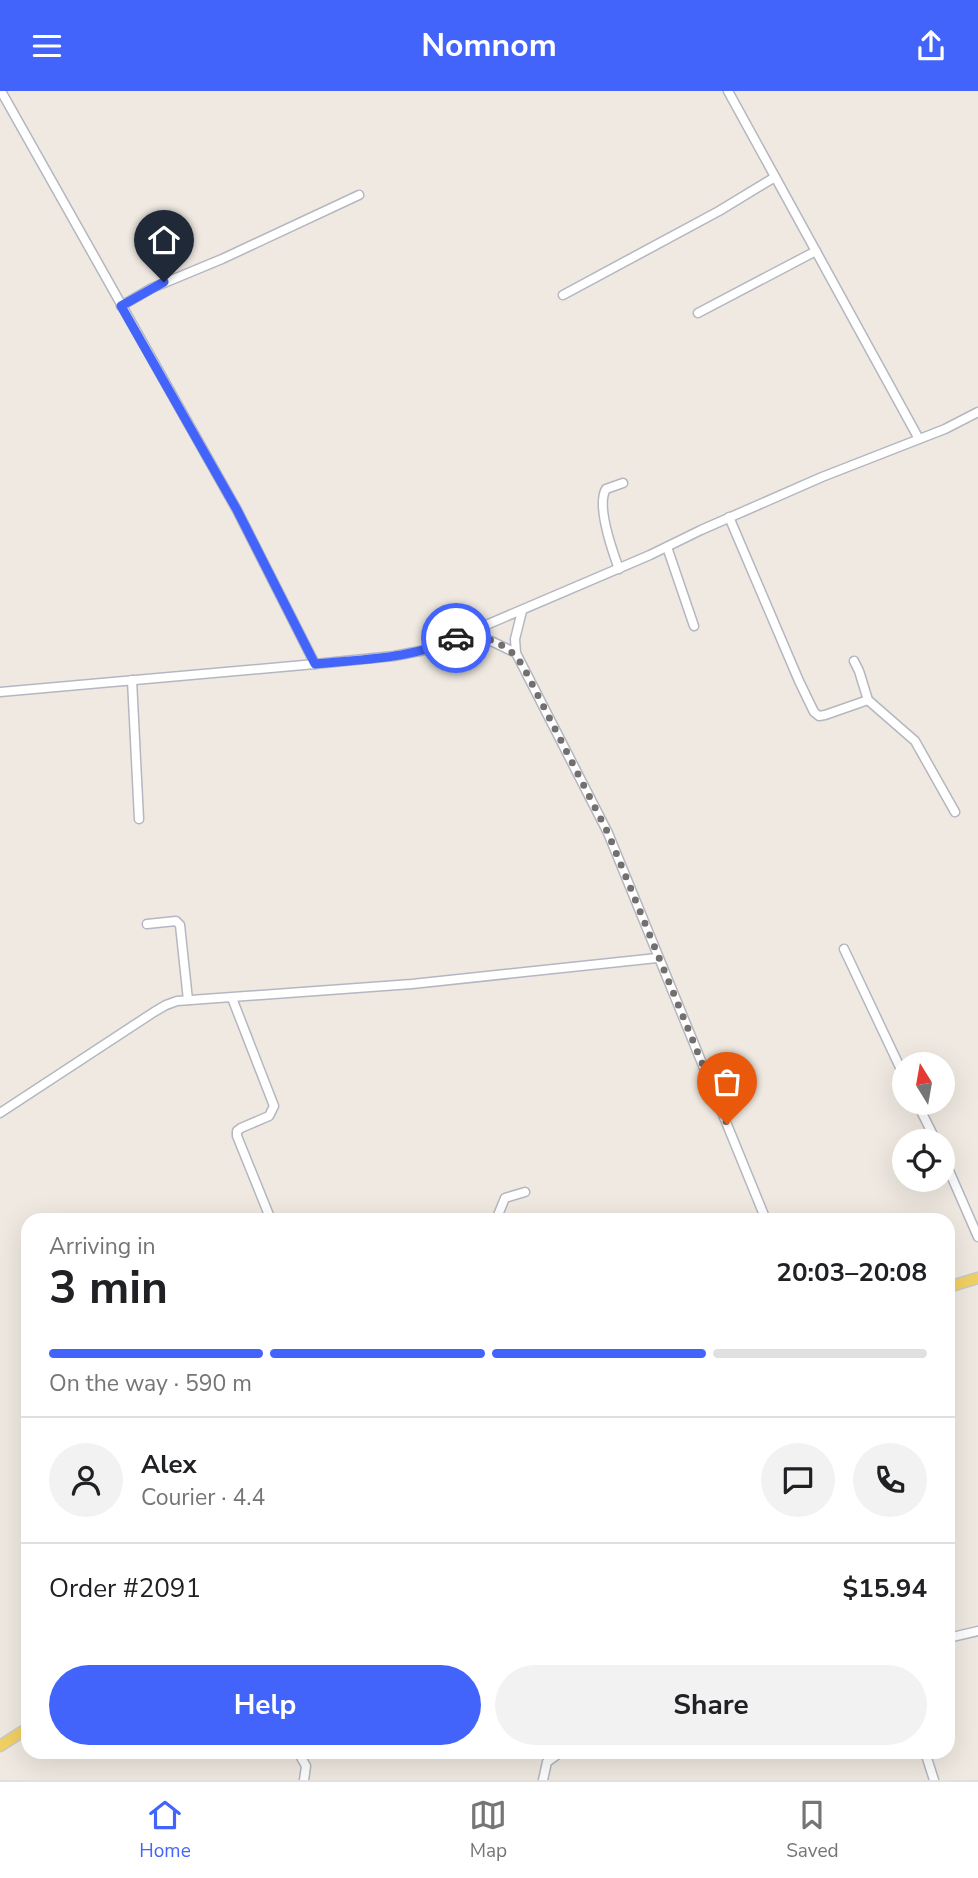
<!DOCTYPE html>
<html lang="en">
<head>
<meta charset="utf-8">
<style>
	body { margin:0; font-family:"Nunito Sans",sans-serif; background:#f2f2f2; color:#202124; height:100vh; display:flex; flex-direction:column; font-size:26px; white-space:nowrap }
	* { box-sizing:border-box; margin:0 }
	p { font-size:23px; color:#757577 }
	.icon { flex:none; width:38px; height:38px; fill:none; stroke:currentColor; stroke-width:2; stroke-linecap:round; stroke-linejoin:round }
	.map { position:relative; flex:1; overflow:hidden }
	.drawer { position:absolute; left:21px; top:1122px; width:934px; height:546px; display:flex; flex-direction:column; background:#fff; border-radius:21px; box-shadow:0 7px 28px #0002 }
	.drawer>* { flex:none }
	.needle { width:46px; rotate:349deg }
	.tools { position:absolute; left:892px; top:961px; display:grid; gap:14px }
	.tools a { display:grid; place-items:center; width:63px; height:63px; border-radius:50%; background:#fff; box-shadow:0 7px 28px #0002; font-size:35px }
	.pin { position:absolute; display:grid; place-items:center; width:60px; height:60px; color:#fff; margin:-72px -30px; border-radius:50% 50% 50% 0; rotate:-45deg; box-shadow:0 0 7px #0007 }
	.pin .icon { rotate:45deg }
	.courier { position:absolute; display:grid; place-items:center; width:70px; height:70px; margin:-35px; border:5px solid #4264fb; border-radius:50%; background:#fff; color:#222; box-shadow:0 2px 9px #0007 }
	.summary em { font-style:normal; font-weight:700 }
	.summary div { display:flex; flex-direction:column-reverse }
	.summary { display:flex; align-items:center; justify-content:space-between; height:119px; padding:0 28px }
	h1 { font-size:46px; font-weight:700; line-height:52px }
	.bar { display:grid; grid-template-columns:repeat(4,1fr); gap:10px 7px; align-content:center; height:84px; padding:0 28px }
	.bar i { height:9px; border-radius:5px; background:#e0e0e0 }
	.bar .active { background:#4264fb }
	.bar p { grid-column:span 4 }
	.line { display:flex; align-items:center; gap:18px; padding:0 28px; border-top:2px solid #e0e0e0 }
	.line div { flex:1 }
	.round { display:grid; place-items:center; flex:none; width:74px; height:74px; border-radius:37px; background:#f2f2f2 }
	.button { display:flex; gap:14px; margin-top:auto; padding:14px 28px }
	.button a { flex:1; height:80px; border-radius:42px; background:#4264fb; color:#fff; font-size:28px; font-weight:700; line-height:80px; text-align:center }
	.button a+a { background:#f2f2f2; color:#202124 }
	header { display:flex; justify-content:space-between; align-items:center; height:91px; padding:0 28px; background:#4264fb; color:#fff; font-size:32px; font-weight:700 }
	.tab-bar { display:flex; justify-content:space-around; align-items:center; height:98px; border-top:2px solid #e0e0e0; background:#fff; font-size:19px; color:#757577 }
	.tab-bar a { display:grid; justify-items:center; gap:4px }
	.tab-bar .active { color:#4264fb }
	.map>svg:first-child { display:block }
</style>
</head>
<body>
<header><svg class="icon" aria-label="menu" viewBox="0 0 24 24"><path d="M4 6h16M4 12h16M4 18h16"/></svg>Nomnom<svg class="icon" aria-label="share" viewBox="0 0 24 24"><path d="M12 15V3M7 8l5-5 5 5M5 13v7h14v-7"/></svg></header>
<div class="map">
<svg width="978" height="1689" viewBox="0 0 978 1689">
	<rect width="100%" height="100%" fill="#efe9e1"/>
	<g fill="none" stroke-linecap="round" stroke-linejoin="round">
		<defs>
			<g id="minor">
				<path d="M1 0 237 419 315 573"/>
				<path d="M728 0 919 348"/>
				<path d="M563 204 719 120 775 86"/>
				<path d="M121 215 152 197 222 168 359 104"/>
				<path d="M698 222 816 160"/>
				<path d="M729 426 799 590 814 621 819 625 825 624 868 609"/>
				<path d="M667 456 694 535"/>
				<path d="M619 478C612 459 596 414 606 398L623 392"/>
				<path d="M522 520 515 548 516 562 608 742 766 1129"/>
				<path d="M470 540 516 562"/>
				<path d="M854 570 859 580 868 609 915 650 955 721"/>
				<path d="M132 589 139 728"/>
				<path d="M0 601 315 573 394 565 430 558 650 464 701 439 822 386 945 338 978 321"/>
				<path d="M147 833 176 830 180 834 188 909"/>
				<path d="M844 858 905 987"/>
				<path d="M232 907 274 1015 269 1025 241 1037 237 1040V1045L271 1129"/>
				<path d="M917 1012 936 1050"/>
				<path d="M0 1022 154 921 166 914 177 910 412 893 657 867"/>
				<path d="M943 1066 978 1146"/>
				<path d="M496 1129 505 1107 525 1101"/>
				<path d="M948 1547 978 1540"/>
				<path d="M298 1661 306 1675 304 1689"/>
				<path d="M925 1661 934 1689"/>
				<path d="M543 1689 547 1671 561 1661"/>
			</g>
			<g id="major">
				<path d="M948 1196 978 1187"/>
				<path d="M0 1655 28 1637"/>
			</g>
		</defs>
		<use href="#minor" stroke="#b4b7c1" stroke-width="11"/>
		<use href="#major" stroke="#c9c9c9" stroke-width="13"/>
		<use href="#minor" stroke="#fff" stroke-width="8"/>
		<use href="#major" stroke="#f2d163" stroke-width="10"/>
	</g>
	<g fill="none" stroke-linecap="round" stroke-linejoin="round">
		<path stroke="#726f6d" stroke-width="7" stroke-dasharray="0 12.6" d="M456 547 470 540C496 553 510 552 525 579L608 742 727 1033"/>
		<path stroke="#4264fb" stroke-width="9" d="M164 191 121 215 237 419 315 573C362 568 413 568 456 547"/>
	</g>
</svg>
<div class="tools">
<a><svg class="needle" viewBox="-14 -14 28 28"><path d="M0-13l5 13h-10z" fill="#e53935"/><path d="M0 13l5-13h-10z" fill="#757577"/></svg></a>
<a><svg class="icon" aria-label="locate" viewBox="0 0 24 24"><circle cx="12" cy="12" r="6"/><path d="M12 2v4M12 18v4M2 12h4M18 12h4"/></svg></a>
</div>
<div class="pin" style="left:727px;top:1033px;background:#ea580c"><svg class="icon" aria-label="bag" viewBox="0 0 24 24"><path d="M5 8h14l-1 12H6zM9 8a3 3 0 0 1 6 0"/></svg></div>
<div class="pin" style="left:164px;top:191px;background:#1f2937"><svg class="icon" aria-label="home" viewBox="0 0 24 24"><path d="M3 11l9-7 9 7M6 9v11h12V9"/></svg></div>
<div class="courier" style="left:456px;top:547px"><svg class="icon" aria-label="car" viewBox="0 0 24 24"><path d="M5 17H2v-5l4-1 3-4h7l3 4 3 1v5h-3M9 17h6M6 11h13"/><circle cx="7" cy="17" r="2"/><circle cx="17" cy="17" r="2"/></svg></div>
<section class="drawer">
<div class="summary"><div><h1>3 min</h1><p>Arriving in</p></div><em>20:03–20:08</em></div>
<div class="bar"><i class="active"></i><i class="active"></i><i class="active"></i><i></i><p>On the way · 590 m</p></div>
<div class="line" style="height:126px"><a class="round"><svg class="icon" aria-label="person" viewBox="0 0 24 24"><circle cx="12" cy="8" r="4"/><path d="M4 21q1-7 8-7t8 7"/></svg></a><div><b>Alex</b><p>Courier · 4.4</p></div><a class="round"><svg class="icon" aria-label="chat" viewBox="0 0 24 24"><path d="M4 5h16v11H9l-5 4z"/></svg></a><a class="round"><svg class="icon" aria-label="phone" viewBox="0 0 24 24"><path d="M5 4h4l2 5-3 2q2 4 5 5l2-3 5 2v4C11 20 4 13 5 4z"/></svg></a></div>
<div class="line" style="height:91px"><div>Order #2091</div><b>$15.94</b></div>
<div class="button"><a>Help</a><a>Share</a></div>
</section>
</div>
<nav class="tab-bar">
<a class="active"><svg class="icon" aria-label="home" viewBox="0 0 24 24"><path d="M3 11l9-7 9 7M6 9v11h12V9"/></svg>Home</a>
<a><svg class="icon" aria-label="map" viewBox="0 0 24 24"><path d="M3 6l6-2 6 2 6-2v14l-6 2-6-2-6 2zM9 4v14M15 6v14"/></svg>Map</a>
<a><svg class="icon" aria-label="saved" viewBox="0 0 24 24"><path d="M7 4h10v16l-5-4-5 4z"/></svg>Saved</a>
</nav>
</body>
</html>
